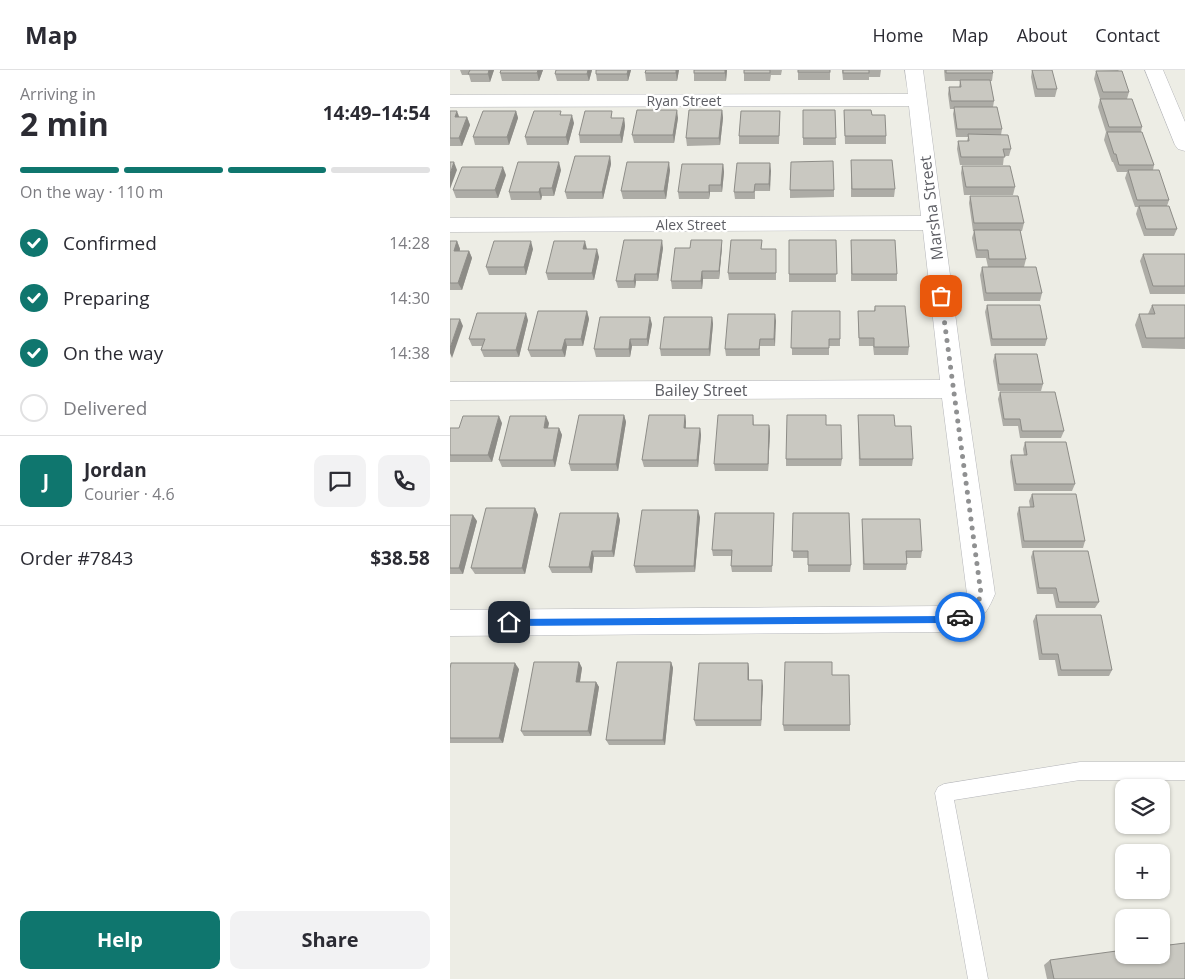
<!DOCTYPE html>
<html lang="en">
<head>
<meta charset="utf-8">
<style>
	body { margin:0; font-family:"Open Sans",sans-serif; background:#f2f2f3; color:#2b2b33; height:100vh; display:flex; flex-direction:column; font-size:19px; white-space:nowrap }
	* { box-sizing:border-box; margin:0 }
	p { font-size:16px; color:#7c7c81 }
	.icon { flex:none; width:28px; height:28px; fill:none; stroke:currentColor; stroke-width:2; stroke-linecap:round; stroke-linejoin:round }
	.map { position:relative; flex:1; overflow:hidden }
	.drawer { display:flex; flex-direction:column; background:#fff; width:450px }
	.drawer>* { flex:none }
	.tools { position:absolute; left:665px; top:709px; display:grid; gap:10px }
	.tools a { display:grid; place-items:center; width:55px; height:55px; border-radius:10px; background:#fff; box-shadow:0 1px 4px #0004; font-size:25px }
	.pin { position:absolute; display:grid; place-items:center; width:42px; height:42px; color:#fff; margin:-21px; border-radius:10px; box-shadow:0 2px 8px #0006 }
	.courier { position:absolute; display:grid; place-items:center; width:50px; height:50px; margin:-25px; border:4px solid #1a73e8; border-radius:50%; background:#fff; color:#222; box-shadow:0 1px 6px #0007 }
	.overview em { font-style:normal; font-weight:700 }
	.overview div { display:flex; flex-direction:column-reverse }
	.overview { display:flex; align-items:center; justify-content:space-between; height:85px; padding:0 20px }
	h1 { font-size:32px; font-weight:700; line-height:38px }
	.bar { display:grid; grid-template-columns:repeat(4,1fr); gap:8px 5px; align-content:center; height:60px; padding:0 20px }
	.bar i { height:6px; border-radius:4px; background:#e1e1e2 }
	.bar .selected { background:#0f766e }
	.bar p { grid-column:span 4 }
	.line { display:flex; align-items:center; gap:12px; padding:0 20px; border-top:1px solid #e1e1e2 }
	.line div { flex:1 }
	.round { display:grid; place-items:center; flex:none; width:52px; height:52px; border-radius:10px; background:#f2f2f3 }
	ol { padding:0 20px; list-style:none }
	li { display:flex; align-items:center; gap:15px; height:55px }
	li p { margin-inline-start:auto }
	li .icon { padding:5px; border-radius:50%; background:#0f766e; color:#fff; stroke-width:4 }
	li:last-child { color:#7c7c81 }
	li i { width:28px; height:28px; border:2px solid #e1e1e2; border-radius:50% }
	.action { display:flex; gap:10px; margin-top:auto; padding:10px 20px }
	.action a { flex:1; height:58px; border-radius:10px; background:#0f766e; color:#fff; font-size:20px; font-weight:700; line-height:58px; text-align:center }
	.action a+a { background:#f2f2f3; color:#2b2b33 }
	header { display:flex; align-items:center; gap:30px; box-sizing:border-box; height:70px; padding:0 25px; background:#fff; border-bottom:1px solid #e1e1e2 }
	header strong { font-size:24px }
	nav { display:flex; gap:28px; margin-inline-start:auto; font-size:18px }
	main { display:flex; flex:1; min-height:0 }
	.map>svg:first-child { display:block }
</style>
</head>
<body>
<header>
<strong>Map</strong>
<nav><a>Home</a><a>Map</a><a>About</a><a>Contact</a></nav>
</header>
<main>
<section class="drawer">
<div class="overview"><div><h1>2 min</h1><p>Arriving in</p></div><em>14:49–14:54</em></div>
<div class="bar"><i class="selected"></i><i class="selected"></i><i class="selected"></i><i></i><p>On the way · 110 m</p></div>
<ol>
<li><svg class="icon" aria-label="check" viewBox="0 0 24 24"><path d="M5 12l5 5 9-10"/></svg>Confirmed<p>14:28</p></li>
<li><svg class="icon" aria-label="check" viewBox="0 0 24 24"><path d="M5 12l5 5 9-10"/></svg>Preparing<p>14:30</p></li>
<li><svg class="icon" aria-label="check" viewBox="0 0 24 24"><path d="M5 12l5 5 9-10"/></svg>On the way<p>14:38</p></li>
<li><i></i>Delivered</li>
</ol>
<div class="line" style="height:90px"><b class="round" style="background:#0f766e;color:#fff">J</b><div><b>Jordan</b><p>Courier · 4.6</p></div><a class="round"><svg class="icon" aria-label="chat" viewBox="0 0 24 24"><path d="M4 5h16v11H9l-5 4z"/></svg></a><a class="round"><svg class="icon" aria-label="phone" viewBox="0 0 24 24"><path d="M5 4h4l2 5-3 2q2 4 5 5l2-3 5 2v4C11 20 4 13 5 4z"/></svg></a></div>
<div class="line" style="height:65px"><div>Order #7843</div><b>$38.58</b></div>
<div class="action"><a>Help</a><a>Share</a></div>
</section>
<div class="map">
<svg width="735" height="909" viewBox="0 0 735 909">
	<rect width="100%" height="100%" fill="#edede5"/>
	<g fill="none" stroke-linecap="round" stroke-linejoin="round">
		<defs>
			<path id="lane" d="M630 692H735V710H630L504 730 538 909H518L485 723 488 717 494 714Z"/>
			<g id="street">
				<path d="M455 0H473L515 319 545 524C534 551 523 558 494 562L0 566V540L494 536C504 535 511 533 517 524L492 328 0 330V312L490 310 473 160 0 162V148L471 146 459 36 0 37V25L458 24Z"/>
				<path d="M695 0H713L735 52V81L728 79 725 75Z"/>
			</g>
		</defs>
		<use href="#lane" stroke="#b5b6ba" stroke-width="1"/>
		<use href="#street" stroke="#b5b6ba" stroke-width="1"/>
		<use href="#lane" fill="#fff" fill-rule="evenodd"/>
		<use href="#street" fill="#fff" fill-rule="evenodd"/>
	</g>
	<g fill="#adaca6">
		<path d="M10 0H44L40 12H21L19 5H12Z"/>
		<path d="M93 0 89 11H52L50 3Z"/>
		<path d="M142 0 139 11H107L105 4Z"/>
		<path d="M146 0H181L178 11H147L146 4Z"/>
		<path d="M196 0H229L227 11H196L195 3Z"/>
		<path d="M244 0H277L276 11H244Z"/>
		<path d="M294 0H332L331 5H321L320 11H294Z"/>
		<rect x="348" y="0" width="32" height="10"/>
		<path d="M392 0H431L430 7H419V10H393Z"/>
		<path d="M494 0H542L543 3 542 11H540L544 31 543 37 552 59 551 65 561 79 559 86H554L553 95H510L507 79 508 71H517L518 67H506L503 44 504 39H500L498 24 499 17H509L510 11H495Z"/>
		<path d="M582 0 607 19 605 27H585L581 7Z"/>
		<path d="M642 0H669L668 1Z"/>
		<path d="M646 1 679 22 677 29 692 57 691 62 704 95 703 100 719 130 717 136 727 159 724 166H694L686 144 688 137H685L675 108 677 102H667L663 92H662L654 70 656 62 648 37 650 29 644 9Z"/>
		<path d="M272 40 273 48 270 75 237 76 236 68Z"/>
		<path d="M353 40H385L386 75H353Z"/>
		<path d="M394 40 422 45 436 66V74H395Z"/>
		<path d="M0 41 9 47H17L20 55 12 76H0Z"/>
		<path d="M66 41 68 48 59 75H25L23 67Z"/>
		<path d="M330 41 329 74H289V66Z"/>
		<path d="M112 45 124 53 118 75H77L75 67Z"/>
		<path d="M164 48H174L175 56 172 73H130L129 65Z"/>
		<path d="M228 48 224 73H184L182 65Z"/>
		<path d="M160 86 161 94 153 129H117L115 122Z"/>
		<path d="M401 90 445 119 444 127H401Z"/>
		<path d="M320 93V121H305V129H285L284 122Z"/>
		<path d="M273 94 274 102 272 122H260L259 129H229L228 122Z"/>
		<path d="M512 96 565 117 563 125H514L511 103Z"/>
		<path d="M111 100 104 126H92L91 130H61L59 122Z"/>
		<path d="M220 100 216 129H173L171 121Z"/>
		<path d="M56 105 48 128H6L3 120Z"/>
		<path d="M340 120H384V127L340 128Z"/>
		<path d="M520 126 574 153 572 161H570L576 189 574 197H538L536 188H526L522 168 524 161H523L519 133Z"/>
		<path d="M386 170V212H339V204Z"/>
		<path d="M401 170 447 204V211H401Z"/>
		<path d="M0 171H7L10 179V181H19L22 188 12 220H0Z"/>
		<path d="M272 177 269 209H253L252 219H222L221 211Z"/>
		<path d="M213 178 208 211H186L185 218H168L166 211Z"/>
		<path d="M83 179 76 205H39L36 197Z"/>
		<path d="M137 179 149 187 144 210H98L96 203Z"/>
		<path d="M312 179H326V210H279L278 203Z"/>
		<path d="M693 184H735V224H700L690 191Z"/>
		<path d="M532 197 592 223 590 231H534L530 205Z"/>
		<path d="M537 235 597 269 595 276H541L535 242Z"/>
		<path d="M702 235H735V279L692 278 685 255 689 244H698Z"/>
		<path d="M425 236 459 277 458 285H424L423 276H409L408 241H424Z"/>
		<path d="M137 241 139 249 133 276H117L115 287H81L78 280Z"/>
		<path d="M342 241 390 269V276H379V285H342Z"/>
		<path d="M325 244V276H310V286H276L275 279Z"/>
		<path d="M262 247 263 254 260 286H211L210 279Z"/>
		<path d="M78 250 69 287H34L31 280 32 276H22L19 269Z"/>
		<path d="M202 254 198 276H182L180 287H146L144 279Z"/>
		<path d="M545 284 593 314 591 321H548L543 291Z"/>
		<path d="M550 322 614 361 611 368H570L568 356H553L548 329Z"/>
		<path d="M174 345 176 352 168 401H121L119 394Z"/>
		<path d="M235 345 236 352V358H250L251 365 248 397H194L192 390Z"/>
		<path d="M303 345 304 355H319L320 362 318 401H265L264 394Z"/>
		<path d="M408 345 445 356 463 389 462 396H409Z"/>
		<path d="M52 353 42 392H0V358H9Z"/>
		<path d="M99 353 98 358H109L112 365 105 397H52L49 390Z"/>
		<path d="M376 355 392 389 391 396H336V389Z"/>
		<path d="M575 372 625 414 622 421H564L560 392 561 385H574L573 379Z"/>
		<path d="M582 424 635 471 633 478H572L567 444 569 437H580L579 431Z"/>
		<path d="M85 438 88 445 75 504H25L21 498Z"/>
		<path d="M168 443 170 450 164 487H144L142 503H102L99 497Z"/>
		<path d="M324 443 322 502H282L281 496V486H263L262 480Z"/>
		<path d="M343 443 401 495 400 502H358V488H343Z"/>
		<path d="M0 445 27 451 13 504H0Z"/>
		<path d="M250 447 245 502 186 503 184 496Z"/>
		<path d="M412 449 472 481 471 488H456L457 494 456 500H413Z"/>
		<path d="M583 481 649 532 645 538H606L603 524H587L581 487Z"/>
		<path d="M586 545 662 600 659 606H608L605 590H589L583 551Z"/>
		<path d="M129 592 132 598 130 612H146L149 617 141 666H74L71 661Z"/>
		<path d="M221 592 223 598 215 675H159L156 670Z"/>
		<path d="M298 593 299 599V610L313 616 311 656H246L244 650Z"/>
		<path d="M0 599H69L53 673H0Z"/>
		<path d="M382 605 400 655V661H334L333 655Z"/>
		<path d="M600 890 735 909H597L594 895Z"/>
	</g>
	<g fill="#8d8c87">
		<path d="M39 0H44L40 12 38 4Z"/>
		<path d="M88 0H93L89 11 87 3Z"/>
		<path d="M138 0H142L139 11 137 4Z"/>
		<path d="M178 0H181L178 11 177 4Z"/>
		<path d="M226 0H229L227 11 226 3Z"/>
		<path d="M275 0H277L276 11 275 3Z"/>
		<path d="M227 40 228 48 224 73 223 65Z"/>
		<path d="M272 40 273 48 270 75 269 68Z"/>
		<path d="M7 41 10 49 5 47Z"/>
		<path d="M66 41 68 48 59 75 57 67Z"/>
		<path d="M122 45 124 53 118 75 116 67Z"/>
		<path d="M17 47 20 55 12 76 9 68Z"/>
		<path d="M174 48 175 56 172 73 170 65Z"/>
		<path d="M160 86 161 94 153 129 152 122Z"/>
		<path d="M4 92 7 100 0 119V104Z"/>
		<path d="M109 92 111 100 104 126 102 118Z"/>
		<path d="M219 92 220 100 216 129 214 121Z"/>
		<path d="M320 93 321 101 320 121 319 114Z"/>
		<path d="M273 94 274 102 272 122 271 115Z"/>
		<path d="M53 97 56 105 48 128 45 120Z"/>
		<path d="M259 115 260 122 259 129Z"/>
		<path d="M90 118 92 126 91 130 89 122Z"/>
		<path d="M212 170 213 178 208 211 207 204Z"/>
		<path d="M272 170V177L269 209V201Z"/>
		<path d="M7 171 10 179 7 188 4 181Z"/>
		<path d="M81 171 83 179 76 205 74 197Z"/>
		<path d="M135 171 137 179H133Z"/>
		<path d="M147 179 149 187 144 210 142 203Z"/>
		<path d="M19 181 22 188 12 220 8 213Z"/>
		<path d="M252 201 253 209 252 219 251 211Z"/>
		<path d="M185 204 186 211 185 218 184 211Z"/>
		<path d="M137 241 139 249 133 276 131 269Z"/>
		<path d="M76 243 78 250 69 287 66 280Z"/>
		<path d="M325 244 326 251 325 276 324 269Z"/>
		<path d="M200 247 202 254 198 276 197 269Z"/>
		<path d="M262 247 263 254 260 286 259 279Z"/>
		<path d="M10 249 13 256 2 288 0 283V278Z"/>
		<path d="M115 269 117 276 115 287 112 280Z"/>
		<path d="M180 269 182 276 180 287 179 279Z"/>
		<path d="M174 345 176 352 168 401 166 394Z"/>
		<path d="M235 345 236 352 235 365 234 358Z"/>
		<path d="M49 346 52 353 42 392 38 385Z"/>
		<path d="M96 346 99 353 96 365 94 358Z"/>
		<path d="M319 355 320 362 318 401V394Z"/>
		<path d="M109 358 112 365 105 397 103 390Z"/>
		<path d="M250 358 251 365 248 397 247 390Z"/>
		<path d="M85 438 88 445 75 504 72 498Z"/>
		<path d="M248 440 250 447 245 502 244 496Z"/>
		<path d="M168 443 170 450 164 487 162 481Z"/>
		<path d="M23 445 27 451 13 504 9 498Z"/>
		<path d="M142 481 144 487 142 503 139 497Z"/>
		<path d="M129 592 132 598 129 617 126 612Z"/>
		<path d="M221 592 223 598 215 675 213 670Z"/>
		<path d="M65 593 69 599 53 673 49 668Z"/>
		<path d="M298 593 299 599V616L298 610Z"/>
		<path d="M312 610 313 616 311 656V650Z"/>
		<path d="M146 612 149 617 141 666 138 661Z"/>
	</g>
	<g fill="#c9c8c1" stroke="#8d8c87">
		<path d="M20 0H39L38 4H18Z"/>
		<path d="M51 0H88L87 3H50Z"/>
		<path d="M106 0H138L137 4H105Z"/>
		<path d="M146 0H178L177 4H146Z"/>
		<path d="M196 0H226V3H195Z"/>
		<rect x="244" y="0" width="31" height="3"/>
		<rect x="294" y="0" width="26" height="3"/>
		<rect x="348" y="0" width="32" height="2"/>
		<rect x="393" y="0" width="26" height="3"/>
		<path d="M496 0H542L543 3H496Z"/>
		<path d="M582 0H602L607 19H587Z"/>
		<path d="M646 1H672L679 22H653Z"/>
		<path d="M510 10H540L544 31H501L499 17H511Z"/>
		<path d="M650 29H682L692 57H659Z"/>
		<path d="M504 37H547L552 59H507Z"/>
		<path d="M187 40H227L223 65H182Z"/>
		<path d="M239 40H272L269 68H236Z"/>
		<path d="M353 40H385L386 68H353Z"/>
		<path d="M394 40H421L422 45H435L436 66H395Z"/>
		<path d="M0 41H7L5 47H17L9 68H0Z"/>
		<path d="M33 41H66L57 67H23Z"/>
		<path d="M84 41H111L110 45H122L116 67H75Z"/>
		<path d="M135 41H162L161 48H174L170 65H129Z"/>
		<path d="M291 41H330L329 66H289Z"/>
		<path d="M657 62H692L704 95H669L666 84H664Z"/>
		<path d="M518 64 558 65 561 79H553L555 87H511L508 71H519Z"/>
		<path d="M125 86H160L152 122H115Z"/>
		<path d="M401 90H442L445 119H402Z"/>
		<path d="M383 91 384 120H340L341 92Z"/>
		<path d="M0 92H4L0 104Z"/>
		<path d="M68 92H109L102 118H90L89 122H59Z"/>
		<path d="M177 92H219L214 121H171Z"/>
		<path d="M287 93H320L319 114H305L304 122H284Z"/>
		<path d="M232 94H273L271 115H259V122H228Z"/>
		<path d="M512 96H560L565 117H516Z"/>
		<path d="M12 97H53L45 120H3Z"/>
		<path d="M678 100H709L719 130H687Z"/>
		<path d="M520 126H568L574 153H524Z"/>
		<path d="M689 136H719L727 159H696Z"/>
		<path d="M524 160H570L576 189H539L538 180H527Z"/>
		<path d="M174 170H212L207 204H185L184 211H166Z"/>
		<path d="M241 170H272L269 201H252L251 211H221L225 178H240Z"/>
		<path d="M281 170H312L311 179H326V203H278Z"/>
		<path d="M339 170H386L387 204H339Z"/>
		<path d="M401 170H445L447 204H402Z"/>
		<path d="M0 171H7L4 181H19L8 213H0Z"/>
		<path d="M44 171H81L74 197H36Z"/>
		<path d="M104 171H135L133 179H147L142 203H96Z"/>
		<path d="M693 184H735V216H703Z"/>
		<path d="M532 197H586L592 223H536Z"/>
		<path d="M537 235H590L597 269H542Z"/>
		<path d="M702 235H735V268H696L689 244H705Z"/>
		<path d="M425 236H455L459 277H424V268H409L408 241H425Z"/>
		<path d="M88 241H137L131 269H115L112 280H78Z"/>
		<path d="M342 241H390V269H379V278H341Z"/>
		<path d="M27 243H76L66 280H31L35 269H19Z"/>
		<path d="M278 244H325L324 269H310L309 279H275Z"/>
		<path d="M150 247H200L197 269H180L179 279H144Z"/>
		<path d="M214 247H262L259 279H210Z"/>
		<path d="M0 249H10L0 278Z"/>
		<path d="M545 284H587L593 314H549Z"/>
		<path d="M550 322H605L614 361H572L570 349H554Z"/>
		<path d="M129 345H174L166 394H119Z"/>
		<path d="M199 345H235L234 358H250L247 390H192Z"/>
		<path d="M268 345H303V355H319L318 394H264Z"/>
		<path d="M337 345H376V355H391L392 389H336Z"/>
		<path d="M408 345H444L445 356H461L463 389H410Z"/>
		<path d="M13 346H49L38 385H0V358H9Z"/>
		<path d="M60 346H96L94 358H109L103 390H49Z"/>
		<path d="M575 372H616L625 414H566L561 385H577Z"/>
		<path d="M582 424H626L635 471H574L569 437H584Z"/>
		<path d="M36 438H85L72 498H21Z"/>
		<path d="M192 440H248L244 496H184Z"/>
		<path d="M110 443H168L162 481H142L139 497H99Z"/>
		<path d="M265 443H324L322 496H281L282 480H262Z"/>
		<path d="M343 443H399L401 495H358V481H342Z"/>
		<path d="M0 445H23L9 498H0Z"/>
		<path d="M412 449H470L472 481H456L457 494H414Z"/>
		<path d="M583 481H638L649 532H609L606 518H589Z"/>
		<path d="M586 545H651L662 600H611L608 584H592Z"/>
		<path d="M84 592H129L126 612H146L138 661H71Z"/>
		<path d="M167 592H221L213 670H156Z"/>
		<path d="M335 592H382V605H399L400 655H333Z"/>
		<path d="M1 593H65L49 668H0V599Z"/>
		<path d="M249 593H298V610H312L311 650H244Z"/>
		<path d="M735 873V909H604L600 890 674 880V885H711V876Z"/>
	</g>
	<path fill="#1a73e8" d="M510 543 514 547 513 550 494 553 59 556 55 552 59 549 494 546Z"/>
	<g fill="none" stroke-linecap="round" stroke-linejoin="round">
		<path stroke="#8f9091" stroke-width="5" stroke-dasharray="0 9" d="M491 226 531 524C527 537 522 541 510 547"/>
	</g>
	<g text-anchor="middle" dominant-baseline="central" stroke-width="4.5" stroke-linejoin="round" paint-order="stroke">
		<g font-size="14" fill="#5d5e64" stroke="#fff">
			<text x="234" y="30">Ryan Street</text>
			<text x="241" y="154">Alex Street</text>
		</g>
		<g font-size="16" fill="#5d5e64" stroke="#fff">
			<text transform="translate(481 138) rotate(-97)">Marsha Street</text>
			<text x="251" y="320">Bailey Street</text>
		</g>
	</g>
</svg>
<div class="tools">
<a><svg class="icon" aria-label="layers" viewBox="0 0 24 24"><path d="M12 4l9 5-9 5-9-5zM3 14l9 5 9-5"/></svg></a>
<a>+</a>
<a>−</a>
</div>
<div class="pin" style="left:491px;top:226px;background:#ea580c"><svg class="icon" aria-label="bag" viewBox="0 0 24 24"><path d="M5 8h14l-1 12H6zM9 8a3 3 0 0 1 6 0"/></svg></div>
<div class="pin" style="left:59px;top:552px;background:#1f2937"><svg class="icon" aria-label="home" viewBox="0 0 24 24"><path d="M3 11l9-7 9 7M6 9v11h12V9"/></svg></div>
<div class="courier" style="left:510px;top:547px"><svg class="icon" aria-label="car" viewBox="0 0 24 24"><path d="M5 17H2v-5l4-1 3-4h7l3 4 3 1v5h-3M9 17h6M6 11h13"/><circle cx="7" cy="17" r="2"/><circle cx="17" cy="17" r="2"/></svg></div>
</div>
</main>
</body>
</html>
